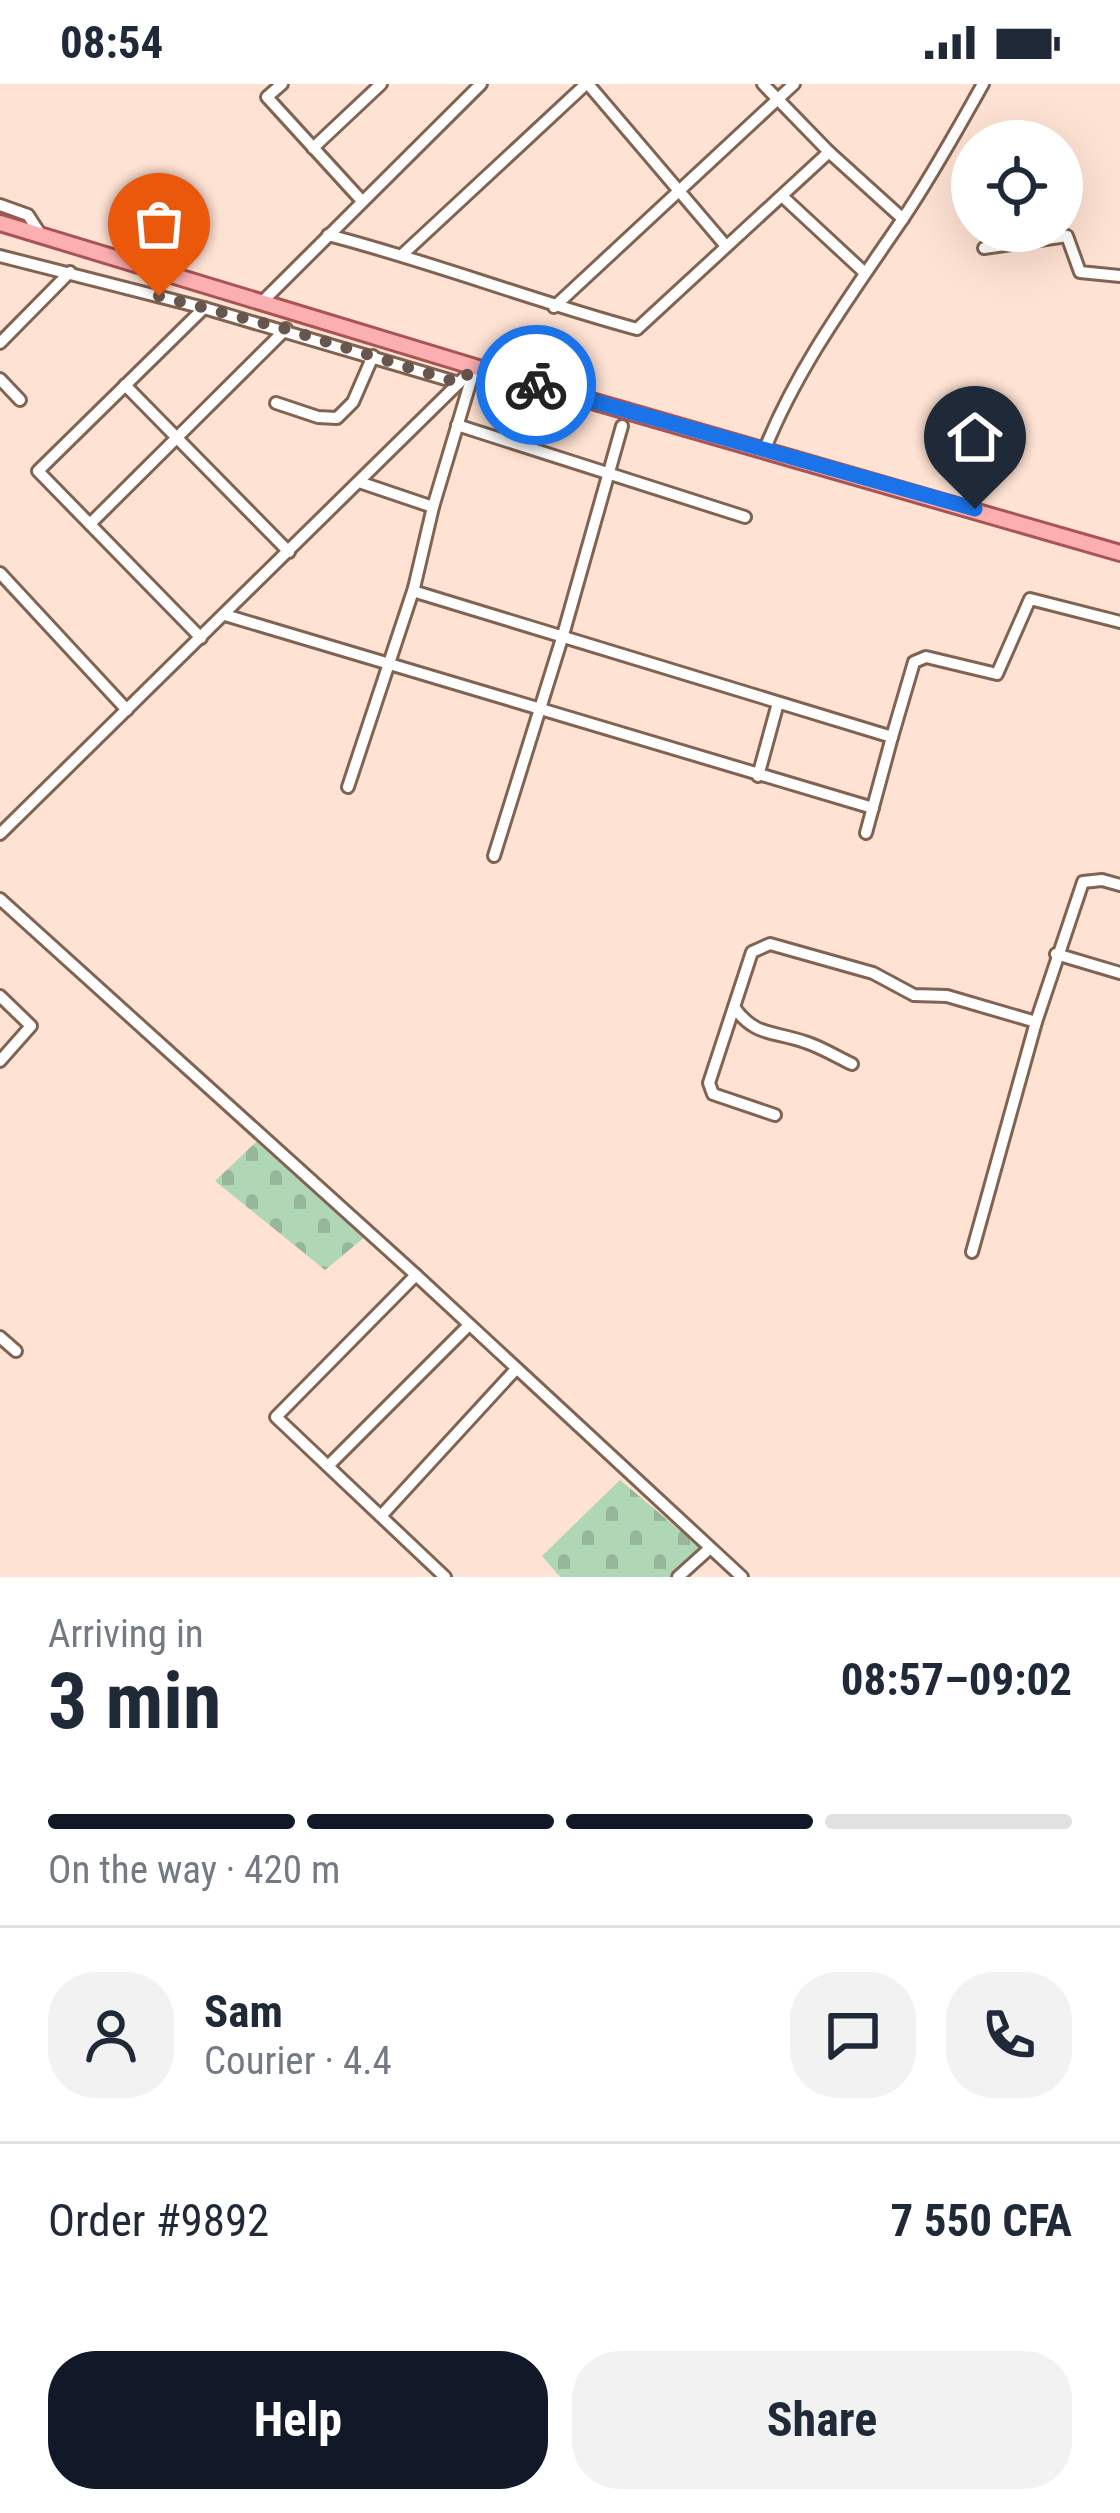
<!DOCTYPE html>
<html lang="en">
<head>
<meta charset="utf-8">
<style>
	body { margin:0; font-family:"Roboto Condensed",sans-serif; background:#f2f2f3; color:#1f2937; height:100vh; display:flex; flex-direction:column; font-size:45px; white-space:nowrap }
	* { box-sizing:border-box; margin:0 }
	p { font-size:39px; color:#747a83 }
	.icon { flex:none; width:66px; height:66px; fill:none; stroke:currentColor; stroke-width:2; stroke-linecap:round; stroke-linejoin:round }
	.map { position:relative; height:1493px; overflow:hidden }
	.sheet { display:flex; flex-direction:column; background:#fff; flex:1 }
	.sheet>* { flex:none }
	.controls { position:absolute; left:951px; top:36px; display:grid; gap:24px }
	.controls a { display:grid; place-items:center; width:132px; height:132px; border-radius:50%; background:#fff; box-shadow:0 12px 48px #0002; font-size:60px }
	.pin { position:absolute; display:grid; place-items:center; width:102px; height:102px; color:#fff; margin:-123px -51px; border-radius:50% 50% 50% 0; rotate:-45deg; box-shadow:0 0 12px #0007 }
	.pin .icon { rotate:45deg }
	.courier { position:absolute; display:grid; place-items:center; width:120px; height:120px; margin:-60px; border:9px solid #1a73e8; border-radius:50%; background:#fff; color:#222; box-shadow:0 3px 15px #0007 }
	.overview em { font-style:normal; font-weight:700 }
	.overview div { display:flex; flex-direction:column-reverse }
	.overview { display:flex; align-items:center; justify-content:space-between; height:204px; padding:0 48px }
	h1 { font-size:78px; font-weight:700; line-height:90px }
	.bar { display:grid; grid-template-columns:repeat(4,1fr); gap:18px 12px; align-content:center; height:144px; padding:0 48px }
	.bar i { height:15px; border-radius:9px; background:#e0e1e3 }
	.bar .active { background:#111827 }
	.bar p { grid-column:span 4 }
	.line { display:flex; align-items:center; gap:30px; padding:0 48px; border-top:3px solid #e0e1e3 }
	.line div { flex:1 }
	.round { display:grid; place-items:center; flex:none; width:126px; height:126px; border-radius:48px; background:#f2f2f3 }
	.action { display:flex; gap:24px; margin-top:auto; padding:24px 48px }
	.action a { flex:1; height:138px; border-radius:48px; background:#111827; color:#fff; font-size:48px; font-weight:700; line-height:138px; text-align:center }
	.action a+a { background:#f2f2f3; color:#1f2937 }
	.status { display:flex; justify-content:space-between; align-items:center; height:84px; padding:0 60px; background:#fff; direction:ltr }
	.status svg { height:33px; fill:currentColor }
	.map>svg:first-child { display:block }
</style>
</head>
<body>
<div class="status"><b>08:54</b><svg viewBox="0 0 49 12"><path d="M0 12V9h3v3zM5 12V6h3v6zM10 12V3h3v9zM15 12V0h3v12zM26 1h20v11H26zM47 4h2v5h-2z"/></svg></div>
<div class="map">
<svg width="1120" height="1493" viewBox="0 0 1120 1493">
	<defs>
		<pattern id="cemetery-stones" width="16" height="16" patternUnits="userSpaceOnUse" patternTransform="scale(3)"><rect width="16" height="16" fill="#afd7b6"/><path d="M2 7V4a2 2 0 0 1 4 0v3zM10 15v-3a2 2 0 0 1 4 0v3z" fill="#96b79b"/></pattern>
	</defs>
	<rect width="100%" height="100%" fill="#fee2d3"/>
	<g fill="url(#cemetery-stones)">
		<path d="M257 1057 366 1152 325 1186 215 1097Z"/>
		<path d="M620 1396 702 1465 671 1493H560L542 1472Z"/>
	</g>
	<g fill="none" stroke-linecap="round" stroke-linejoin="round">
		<defs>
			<g id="minor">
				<path d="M282 0 267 13 362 117"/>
				<path d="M588 0 726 162"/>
				<path d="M313 64 381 0"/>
				<path d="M829 68 903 135"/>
				<path d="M782 112 865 189"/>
				<path d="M0 121 28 131 41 151"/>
				<path d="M328 151C433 178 533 217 637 245L829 68 763 0"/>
				<path d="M984 164 1067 152 1080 188 1120 192"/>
				<path d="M403 170 586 0"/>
				<path d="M0 172 204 224 38 387 201 554"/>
				<path d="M263 217 481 0"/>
				<path d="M554 223 794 0"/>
				<path d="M204 224 459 299"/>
				<path d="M0 259 70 188"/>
				<path d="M0 295 20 316"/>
				<path d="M125 301 289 468"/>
				<path d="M276 319 318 333 337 334 353 318 373 272"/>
				<path d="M457 341 745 433"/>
				<path d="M764 367C798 282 851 211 902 136 932 92 957 46 983 0"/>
				<path d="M359 398 433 423 414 504 416 508 892 653 914 578 926 573 997 590 1030 515 1120 538"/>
				<path d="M433 423 474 286"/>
				<path d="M90 440 286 245"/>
				<path d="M0 489 127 626"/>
				<path d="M225 531 873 724"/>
				<path d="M758 692 778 619"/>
				<path d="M348 703 414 504"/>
				<path d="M866 749 892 653"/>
				<path d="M0 750 475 283"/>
				<path d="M494 772 563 551 622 342"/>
				<path d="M0 815 416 1191 742 1493"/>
				<path d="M1056 870 1120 889"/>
				<path d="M0 912 31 942 0 977"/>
				<path d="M734 923C755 953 774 947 805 958 821 963 837 973 852 980"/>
				<path d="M775 1031 713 1010 709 999 752 868 770 860 873 889 914 911 947 912 1036 938 1083 798 1102 796 1120 801"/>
				<path d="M972 1168 1036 938"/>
				<path d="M416 1191 276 1333 445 1493"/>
				<path d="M0 1253 16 1267"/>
				<path d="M328 1382 469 1241"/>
				<path d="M381 1432 516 1285"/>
				<path d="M678 1493 709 1465"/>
			</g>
			<path id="major" d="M0 139 498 290 1120 469"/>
		</defs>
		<use href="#minor" stroke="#816352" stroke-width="16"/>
		<use href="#major" stroke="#a95353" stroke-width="20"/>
		<use href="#minor" stroke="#fff" stroke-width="10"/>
		<use href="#major" stroke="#fbafb1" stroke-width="14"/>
	</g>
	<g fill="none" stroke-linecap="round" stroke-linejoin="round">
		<path stroke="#67564d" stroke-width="12" stroke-dasharray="0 21.6" d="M159 212 286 245 459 299 475 283 536 301"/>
		<path stroke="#1a73e8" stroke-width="15" d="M536 301 975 425"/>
	</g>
</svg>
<div class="controls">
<a><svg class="icon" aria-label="locate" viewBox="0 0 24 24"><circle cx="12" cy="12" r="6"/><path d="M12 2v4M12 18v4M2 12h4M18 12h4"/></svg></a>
</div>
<div class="pin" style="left:159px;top:212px;background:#ea580c"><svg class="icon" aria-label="bag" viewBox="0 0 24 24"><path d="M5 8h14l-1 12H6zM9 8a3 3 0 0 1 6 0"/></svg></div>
<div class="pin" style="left:975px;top:425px;background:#1f2937"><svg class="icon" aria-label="home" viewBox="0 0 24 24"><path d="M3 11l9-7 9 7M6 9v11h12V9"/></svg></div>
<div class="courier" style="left:536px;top:301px"><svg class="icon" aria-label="bike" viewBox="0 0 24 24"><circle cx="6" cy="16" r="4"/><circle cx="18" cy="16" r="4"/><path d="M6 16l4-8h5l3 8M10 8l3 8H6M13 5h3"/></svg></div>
</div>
<section class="sheet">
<div class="overview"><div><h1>3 min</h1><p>Arriving in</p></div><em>08:57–09:02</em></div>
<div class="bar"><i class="active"></i><i class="active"></i><i class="active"></i><i></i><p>On the way · 420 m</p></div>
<div class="line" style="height:216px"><a class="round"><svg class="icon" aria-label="person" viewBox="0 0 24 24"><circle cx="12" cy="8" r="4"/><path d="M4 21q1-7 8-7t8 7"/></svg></a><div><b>Sam</b><p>Courier · 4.4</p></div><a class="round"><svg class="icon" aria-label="chat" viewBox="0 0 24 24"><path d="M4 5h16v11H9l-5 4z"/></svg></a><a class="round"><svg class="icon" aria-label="phone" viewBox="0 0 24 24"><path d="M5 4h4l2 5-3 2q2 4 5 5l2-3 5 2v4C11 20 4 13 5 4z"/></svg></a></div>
<div class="line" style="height:156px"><div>Order #9892</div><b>7 550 CFA</b></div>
<div class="action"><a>Help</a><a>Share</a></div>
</section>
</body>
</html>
